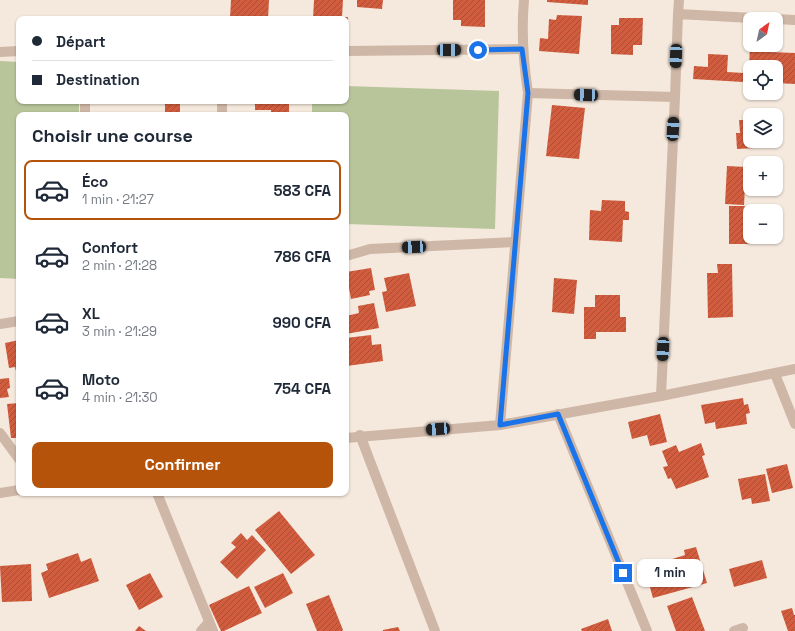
<!DOCTYPE html>
<html lang="fr">
<head>
<meta charset="utf-8">
<style>
  :root { --surface:#fff; --page:#f6f6f7; --text:#1f2937; --muted:#747a83; --line:#e0e1e3; --accent:#b45309 }
  body { margin:0; font-family:"Space Grotesk",sans-serif; background:var(--page); color:var(--text); height:100vh; display:flex; flex-direction:column; font-size:15px; white-space:nowrap }
  * { box-sizing:border-box; margin:0 }
  p { font-size:13px; color:var(--muted) }
  .icon { flex:none; width:22px; height:22px; fill:none; stroke:currentColor; stroke-width:2; stroke-linecap:round; stroke-linejoin:round }
  .map { position:relative; flex:1; overflow:hidden }
  .details { position:absolute; left:16px; top:112px; width:333px; height:384px; display:flex; flex-direction:column; background:var(--surface); border-radius:8px; box-shadow:0 1px 3px #0004 }
  .details>* { flex:none }
  .guide { position:absolute; left:16px; top:16px; width:333px; height:88px; border-radius:8px; box-shadow:0 1px 3px #0004; display:grid; align-content:center; height:88px; padding:0 16px; background:var(--surface) }
  .needle { width:26px; rotate:33deg }
  .controls { position:absolute; left:743px; top:12px; display:grid; gap:8px }
  .controls a { display:grid; place-items:center; width:40px; height:40px; border-radius:8px; background:var(--surface); box-shadow:0 1px 3px #0004; font-size:20px }
  .end { position:absolute; width:18px; height:18px; margin:-9px; border:5px solid #1a73e8; background:#fff; box-shadow:0 0 0 2px #fff }
  .from { border-radius:50% }
  .bubble { position:absolute; height:28px; border-radius:8px; background:var(--surface); box-shadow:0 1px 3px #0004; font-size:13px; font-weight:700; line-height:28px; text-align:center }
  .car { position:absolute; width:12px; height:24px; margin:-12px -6px; border-radius:5px; box-shadow:0 0 3px 1px #0007; background:linear-gradient(#222 24%,#8ab4d8 0 40%,#222 0 76%,#8ab4d8 0 86%,#222 0) }
  .guide b { display:flex; align-items:center; gap:14px; height:38px; font-size:15px }
  .guide b+b { border-top:1px solid var(--line) }
  .guide i { width:10px; height:10px; background:var(--text) }
  ul { padding:0; list-style:none }
  li { display:flex; align-items:center; gap:12px; height:60px; margin:0 8px 6px; padding:0 8px; border:2px solid transparent; border-radius:8px }
  li div { flex:1 }
  li b { display:block; font-size:15px }
  li em { font-style:normal; font-weight:700 }
  li.current { border-color:var(--accent) }
  li>.icon { width:36px; height:36px; stroke-width:1.5 }
  h2 { padding:0 16px; font-size:18px; line-height:48px }
  .action { display:flex; gap:8px; margin-top:auto; padding:8px 16px }
  .action a { flex:1; height:46px; border-radius:8px; background:var(--accent); color:#fff; font-size:16px; font-weight:700; line-height:46px; text-align:center }
  .map>svg:first-child { display:block }
  .green { fill:#b8c59a }
  .building { fill:url(#building-hatch) }
  .lines { fill:none; stroke-linecap:round; stroke-linejoin:round }
  .minor { stroke:#ceb7a7; stroke-width:10 }
  .tertiary { stroke:#ceb7a7; stroke-width:10 }
  .route { stroke:#1a73e8; stroke-width:5 }
</style>
</head>
<body>
<div class="map">
<svg width="795" height="631" viewBox="0 0 795 631">
  <defs>
    <pattern id="building-hatch" width="6" height="6" patternUnits="userSpaceOnUse"><rect width="6" height="6" fill="#d15d3e"/><path d="M-1 1l2-2M0 6l6-6M5 7l2-2" fill="none" stroke="#ab4d34"/></pattern>
  </defs>
  <rect width="100%" height="100%" fill="#f5e8dc"/>
  <g class="green">
    <path d="M0,61L19,62V101H79V115H19V279L0,278Z"/>
    <path d="M346,86L499,91L495,229L346,224V115H312V101H346Z"/>
  </g>
  <g class="building">
    <path d="M231,0H269L268,19H230Z"/>
    <path d="M314,0H343L342,17H348L347,28H346V19H313Z"/>
    <path d="M357,0H383L382,9L357,7Z"/>
    <path d="M453,0H485V27L461,26V20H453Z"/>
    <path d="M547,0H588V5L547,2Z"/>
    <path d="M557,15L582,16L579,54L539,51L540,38L548,39L549,19L556,20Z"/>
    <path d="M619,18H643L642,45H633V55L611,54V25H619Z"/>
    <path d="M750,45H769V52L795,53V84L776,83V67H749Z"/>
    <path d="M708,54L728,55L727,72L744,73L743,82L693,79L694,66L708,67Z"/>
    <path d="M255,101H289V115H271V110H255Z"/>
    <path d="M165,102H180V115H156V113H165Z"/>
    <path d="M552,105L585,108L579,159L546,156Z"/>
    <path d="M776,118H780L781,134H776Z"/>
    <path d="M739,120H750V141H773L774,147L737,149L736,133H740Z"/>
    <path d="M727,166L746,167L744,205L725,204Z"/>
    <path d="M602,200L625,201V211L629,212V220H623L622,242L589,240L590,210L601,211Z"/>
    <path d="M729,206H768V211H750V237H768V244H729Z"/>
    <path d="M717,264H732L733,317L708,318L707,273H718Z"/>
    <path d="M371,268L375,290L369,291L370,295L351,299L346,272Z"/>
    <path d="M409,273L416,306L386,312L382,292L387,291L384,278Z"/>
    <path d="M554,278L577,280L574,314L552,312Z"/>
    <path d="M595,295H620V317H626V332H596V339H584V307H595Z"/>
    <path d="M374,303L379,328L346,334V316L359,313L358,306Z"/>
    <path d="M371,335L372,345L381,344L383,361L347,366L346,338Z"/>
    <path d="M19,340V379H18L15,367L9,368L5,343Z"/>
    <path d="M9,378L10,388L7,389L9,397L0,398V379Z"/>
    <path d="M743,398L744,405L748,404L750,413L746,414L747,424L716,429L715,422L705,424L701,405Z"/>
    <path d="M19,403V438H11L7,404Z"/>
    <path d="M660,414L667,442L650,446L647,435L632,439L628,422Z"/>
    <path d="M701,443L705,455L702,456L709,477L676,489L671,478L668,479L663,467L668,466L662,451L676,445L679,452Z"/>
    <path d="M787,464L793,488L772,493L766,469Z"/>
    <path d="M765,474L770,501L752,504L751,498L742,500L738,479Z"/>
    <path d="M279,511L315,555L291,574L255,530Z"/>
    <path d="M241,533L247,540L252,535L266,550L237,579L220,562L236,547L231,543Z"/>
    <path d="M696,547L707,583L653,598L649,584L657,581L653,565L685,555L684,550Z"/>
    <path d="M78,553L81,562L91,558L99,581L49,598L41,573L48,570L46,564Z"/>
    <path d="M762,560L767,578L734,587L729,569Z"/>
    <path d="M31,564L32,601L2,602L0,566Z"/>
    <path d="M150,573L163,597L139,610L126,585Z"/>
    <path d="M283,573L293,593L265,608L254,587Z"/>
    <path d="M249,586L262,613L224,631H221L209,605Z"/>
    <path d="M329,595L343,630L342,631H317L306,604Z"/>
    <path d="M692,597L705,631H676L667,606Z"/>
    <path d="M792,608L794,615H795V631H788L781,611Z"/>
    <path d="M608,619L612,631H582L581,629Z"/>
    <path d="M139,626L146,631H135Z"/>
    <path d="M398,627L400,631H383V630Z"/>
  </g>
  <g class="lines">
    <g class="minor">
      <path d="M678,14L679,0"/>
      <path d="M776,19L795,20"/>
      <path d="M346,51L522,49"/>
      <path d="M0,52L19,51"/>
      <path d="M528,93L675,97L678,14L771,19"/>
      <path d="M222,101V115"/>
      <path d="M85,115V101"/>
      <path d="M346,256L370,249L515,242"/>
      <path d="M0,324L19,321"/>
      <path d="M775,374L795,424"/>
      <path d="M661,396L675,97"/>
      <path d="M558,414L647,631"/>
      <path d="M0,433L19,459"/>
      <path d="M360,435L435,631"/>
      <path d="M157,493L213,631"/>
      <path d="M201,631L209,622"/>
      <path d="M734,631L743,628"/>
    </g>
    <g class="tertiary">
      <path d="M500,425L528,93C523,60 521,33 524,0"/>
      <path d="M346,438L500,425L661,396L795,369"/>
      <path d="M0,493L19,490"/>
    </g>
  </g>
  <g class="lines">
    <path class="route" d="M478,50L522,49L528,93L500,425L558,414L623,573"/>
  </g>
</svg>
<div class="controls">
<a><svg class="needle" viewBox="-14 -14 28 28"><path d="M0-13l5 13h-10z" fill="#e53935"/><path d="M0 13l5-13h-10z" fill="#747a83"/></svg></a>
<a><svg class="icon" aria-label="locate" viewBox="0 0 24 24"><circle cx="12" cy="12" r="6"/><path d="M12 2v4M12 18v4M2 12h4M18 12h4"/></svg></a>
<a><svg class="icon" aria-label="layers" viewBox="0 0 24 24"><path d="M12 4l9 5-9 5-9-5zM3 14l9 5 9-5"/></svg></a>
<a>+</a>
<a>−</a>
</div>
<i class="end from" style="left:478px;top:50px"></i>
<i class="end" style="left:623px;top:573px"></i>
<div class="bubble" style="left:637px;top:559px;width:66px">1 min</div>
<i class="car" style="left:449px;top:50px;rotate:90deg"></i>
<i class="car" style="left:676px;top:56px;rotate:182deg"></i>
<i class="car" style="left:586px;top:95px;rotate:272deg"></i>
<i class="car" style="left:673px;top:129px;rotate:3deg"></i>
<i class="car" style="left:414px;top:247px;rotate:267deg"></i>
<i class="car" style="left:663px;top:349px;rotate:183deg"></i>
<i class="car" style="left:438px;top:429px;rotate:266deg"></i>
<div class="guide">
<b><i class="from"></i>Départ</b>
<b><i></i>Destination</b>
</div>
<section class="details">
<h2>Choisir une course</h2>
<ul>
<li class="current"><svg class="icon" aria-label="car" viewBox="0 0 24 24"><path d="M5 17H2v-5l4-1 3-4h7l3 4 3 1v5h-3M9 17h6M6 11h13"/><circle cx="7" cy="17" r="2"/><circle cx="17" cy="17" r="2"/></svg><div><b>Éco</b><p>1 min · 21:27</p></div><em>583 CFA</em></li>
<li><svg class="icon" aria-label="car" viewBox="0 0 24 24"><path d="M5 17H2v-5l4-1 3-4h7l3 4 3 1v5h-3M9 17h6M6 11h13"/><circle cx="7" cy="17" r="2"/><circle cx="17" cy="17" r="2"/></svg><div><b>Confort</b><p>2 min · 21:28</p></div><em>786 CFA</em></li>
<li><svg class="icon" aria-label="car" viewBox="0 0 24 24"><path d="M5 17H2v-5l4-1 3-4h7l3 4 3 1v5h-3M9 17h6M6 11h13"/><circle cx="7" cy="17" r="2"/><circle cx="17" cy="17" r="2"/></svg><div><b>XL</b><p>3 min · 21:29</p></div><em>990 CFA</em></li>
<li><svg class="icon" aria-label="car" viewBox="0 0 24 24"><path d="M5 17H2v-5l4-1 3-4h7l3 4 3 1v5h-3M9 17h6M6 11h13"/><circle cx="7" cy="17" r="2"/><circle cx="17" cy="17" r="2"/></svg><div><b>Moto</b><p>4 min · 21:30</p></div><em>754 CFA</em></li>
</ul>
<div class="action"><a>Confirmer</a></div>
</section>
</div>
</body>
</html>
